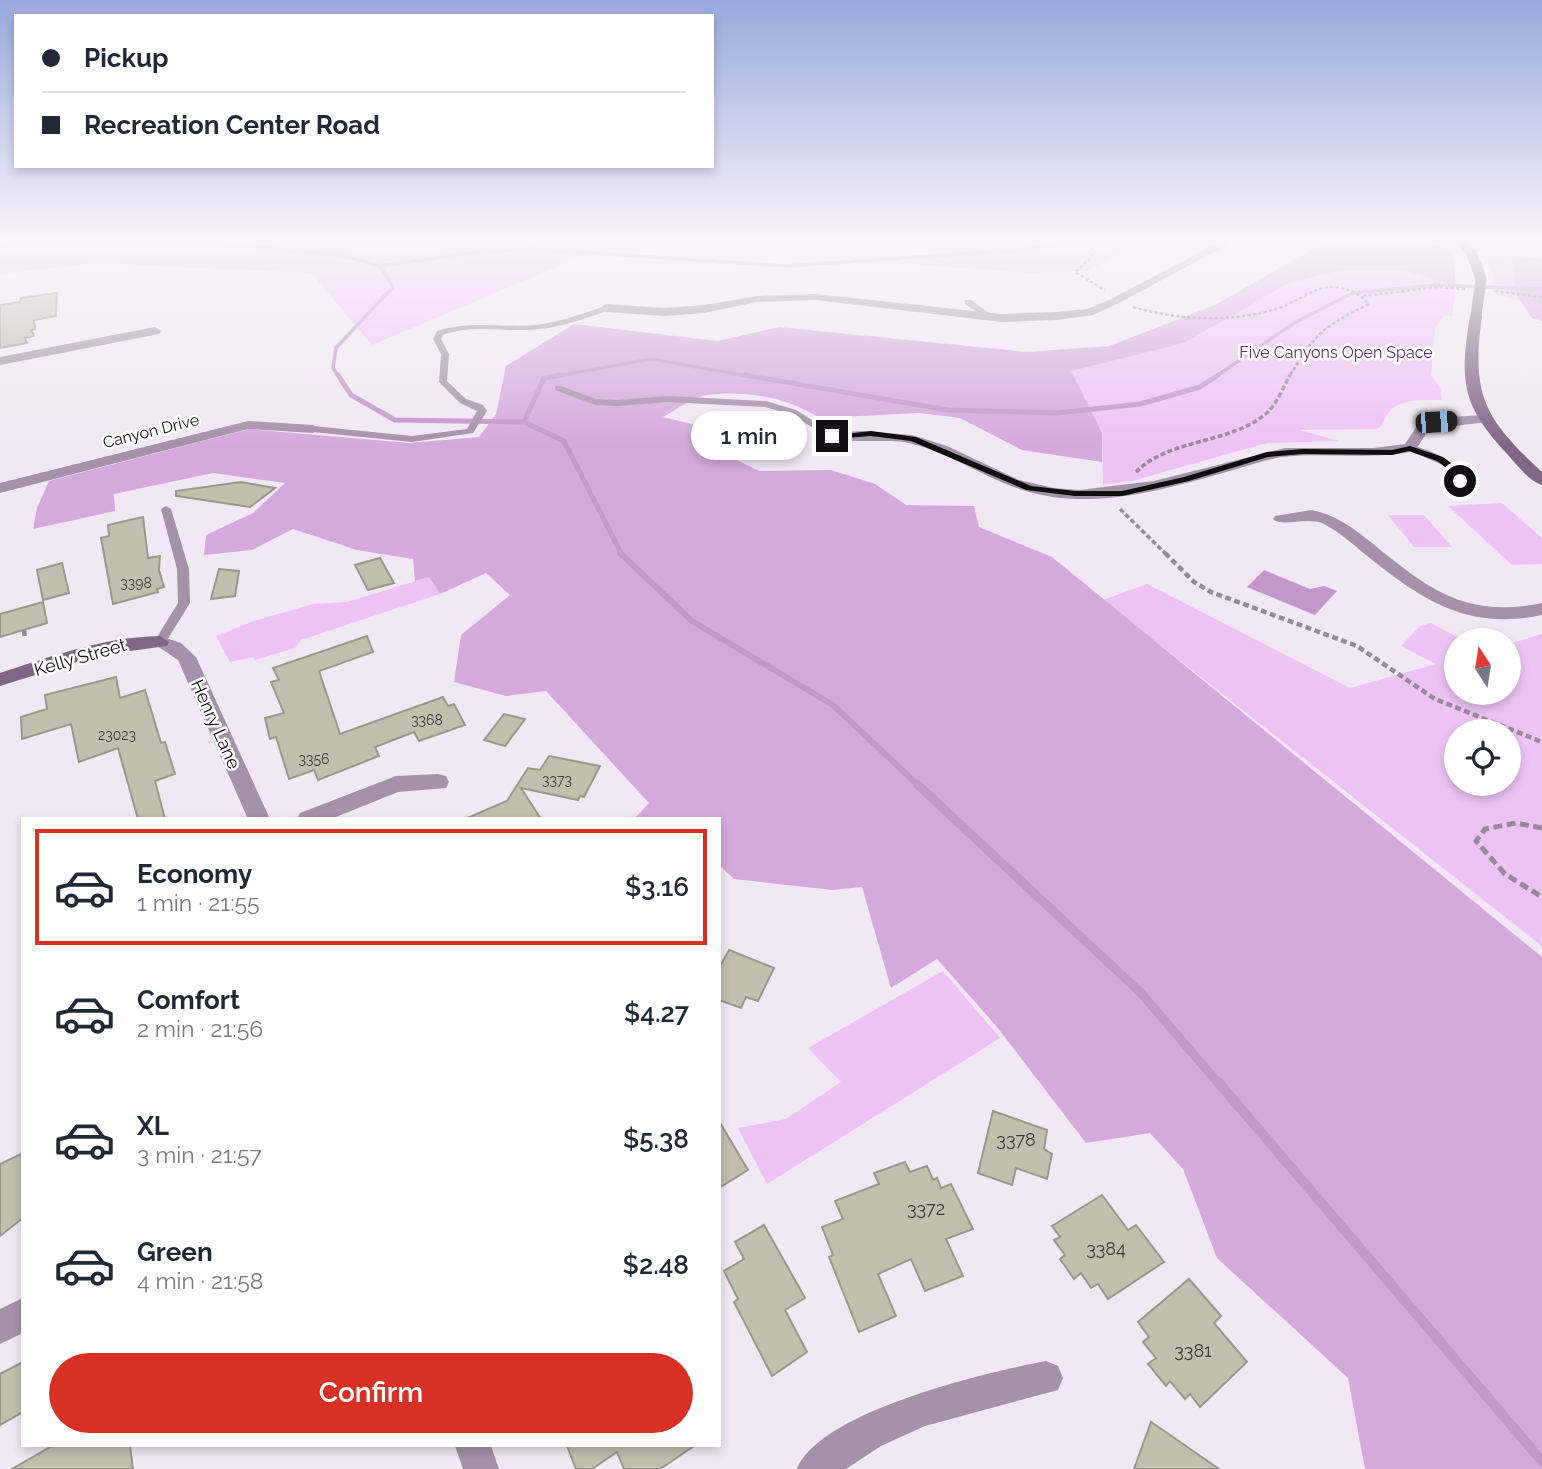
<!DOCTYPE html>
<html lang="en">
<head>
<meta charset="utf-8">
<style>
  :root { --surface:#fff; --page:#f6f6f7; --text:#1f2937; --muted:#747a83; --line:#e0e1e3; --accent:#d93025 }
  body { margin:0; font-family:Raleway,sans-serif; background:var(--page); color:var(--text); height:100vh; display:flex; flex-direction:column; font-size:26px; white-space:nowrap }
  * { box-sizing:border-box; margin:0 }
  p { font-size:23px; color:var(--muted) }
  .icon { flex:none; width:38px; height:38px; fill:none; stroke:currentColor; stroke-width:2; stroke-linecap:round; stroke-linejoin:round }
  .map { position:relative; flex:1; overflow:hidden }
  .panel { position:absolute; left:21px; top:817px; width:700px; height:630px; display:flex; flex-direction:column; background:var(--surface); border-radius:0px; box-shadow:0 4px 10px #0003 }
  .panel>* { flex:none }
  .guide { position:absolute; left:14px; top:14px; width:700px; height:154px; border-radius:0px; box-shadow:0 4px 10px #0003; display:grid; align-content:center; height:154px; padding:0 28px; background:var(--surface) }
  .needle { width:46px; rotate:348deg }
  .buttons { position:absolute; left:1444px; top:628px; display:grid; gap:14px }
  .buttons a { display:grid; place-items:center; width:77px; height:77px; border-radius:50%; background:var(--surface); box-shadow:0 4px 10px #0003; font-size:35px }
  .end { position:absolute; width:32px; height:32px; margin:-16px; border:9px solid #110e12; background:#fff; box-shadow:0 0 0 4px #fff }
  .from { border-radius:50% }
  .bubble { position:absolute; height:49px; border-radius:24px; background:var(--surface); box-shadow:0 4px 10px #0003; font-size:23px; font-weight:600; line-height:49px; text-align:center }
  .car { position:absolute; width:21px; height:42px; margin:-21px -10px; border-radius:9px; box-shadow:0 0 5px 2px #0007; background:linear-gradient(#222 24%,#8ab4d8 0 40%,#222 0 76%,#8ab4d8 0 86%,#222 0) }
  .guide b { display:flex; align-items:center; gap:24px; height:66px; font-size:26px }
  .guide b+b { border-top:2px solid var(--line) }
  .guide i { width:18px; height:18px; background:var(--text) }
  ul { padding:12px 0 0; list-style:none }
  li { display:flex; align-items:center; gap:21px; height:116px; margin:0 14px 10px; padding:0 14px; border:4px solid transparent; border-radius:0px }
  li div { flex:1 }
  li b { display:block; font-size:26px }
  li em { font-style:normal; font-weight:600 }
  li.selected { border-color:var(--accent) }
  li>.icon { width:63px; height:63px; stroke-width:1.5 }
  .primary-button { display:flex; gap:14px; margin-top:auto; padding:14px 28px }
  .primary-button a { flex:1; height:80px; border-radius:42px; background:var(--accent); color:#fff; font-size:28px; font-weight:600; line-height:80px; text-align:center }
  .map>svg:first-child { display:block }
  .green { fill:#edc3f5; fill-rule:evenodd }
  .forest { fill:#d4aadc }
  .water { fill:#c198c9 }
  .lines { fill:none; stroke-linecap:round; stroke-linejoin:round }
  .stream-far4 { stroke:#c198c9; stroke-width:3.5 }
  .stream-far3 { stroke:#c198c9; stroke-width:5 }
  .stream-far2 { stroke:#c198c9; stroke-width:6 }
  .stream-far1 { stroke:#c198c9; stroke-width:9 }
  .stream { stroke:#c198c9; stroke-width:10 }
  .building { fill:#c2bfaf; stroke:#9b9889; stroke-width:2 }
  .path-far3 { stroke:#948c96; stroke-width:2.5; stroke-dasharray:3.5 2; stroke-linecap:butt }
  .path-far2 { stroke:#948c96; stroke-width:3.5; stroke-dasharray:5 2.5; stroke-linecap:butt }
  .path-far1 { stroke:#948c96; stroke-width:4.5; stroke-dasharray:6 3.5; stroke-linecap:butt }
  .path { stroke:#948c96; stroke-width:5; stroke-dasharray:9 4.5; stroke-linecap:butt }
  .lane { fill:#a492a8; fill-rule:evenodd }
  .street { fill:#a492a8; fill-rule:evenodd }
  .secondary { fill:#816786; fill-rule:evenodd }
  .secondary-bridge { stroke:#816786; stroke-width:11 }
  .route { fill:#110e12 }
  .labels { text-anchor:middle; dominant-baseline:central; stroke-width:5; stroke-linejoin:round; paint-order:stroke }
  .number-label { font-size:14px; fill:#3d3a39 }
  .far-park-label { font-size:16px; fill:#5f2d69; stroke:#fff }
  .far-street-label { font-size:16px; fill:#110e12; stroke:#fff }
  .street-label { font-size:18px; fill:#110e12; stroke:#fff }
  .near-number-label { font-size:18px; fill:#3d3a39 }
</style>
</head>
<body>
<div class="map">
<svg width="1542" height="1469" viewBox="0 0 1542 1469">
  <rect width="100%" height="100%" fill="#f2e7f4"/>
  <g class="green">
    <path d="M0,238H625L372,345L311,273L96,263L0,274Z"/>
    <path d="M1010,238H1152L1087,271L1030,273L896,263Z"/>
    <path d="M1485,255L1542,260V308L1492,293L1493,274Z"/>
    <path d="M1343,270H1402L1456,286L1452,317L1445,315L1435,328L1431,376L1440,387L1442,400C1426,400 1400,398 1389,412C1383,419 1385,425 1376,429L1299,430L1339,441L1267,443L1132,481L1103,485L1102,433L1070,371L1184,343L1289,283Z"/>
    <path d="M1502,503L1542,538V564L1512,565L1448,506Z"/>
    <path d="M1388,515H1424L1452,547H1414Z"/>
    <path d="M429,577L440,594L301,640L295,648L255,660L253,657L230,662L216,636L254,621L313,604L347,602Z"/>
    <path d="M1147,584L1350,688L1436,664L1401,646L1420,626L1431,623L1463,640H1456V693H1508L1509,644L1542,634V946L1103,600ZM1456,732H1508V784H1456Z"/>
    <path d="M943,971L1000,1038L767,1184L738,1128L786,1119L841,1082L808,1048Z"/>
  </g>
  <g class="forest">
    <path d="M1332,238L1446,247L1453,254L1456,286L1402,270H1343L1289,283L1184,343L1071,371L1102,433V462L1022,450L960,418L919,413L819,418C788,397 744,390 707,395C693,397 676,410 663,417L750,438L723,453L759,471L831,470L875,484L906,505L974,506L979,527L1052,557L1542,957V1469H1365L1348,1378L1217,1258L1183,1169L1150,1133L1086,1143L997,1027L937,959L891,988L862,887L832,890L734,879L719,865V819H634L649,803L546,691L506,696L454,682L461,635L510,595L486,573L440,594L429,577L415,581L413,559L357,550L293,529L252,550L204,555L206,535L253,513L285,483L213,473L114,494L115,511L33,529L37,508L49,481L249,429L409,443L479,437L496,414L506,366L574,324L718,341L779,327L1027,352L1109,346L1215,305Z"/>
    <path d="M1512,256L1542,259V321L1532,318L1516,294Z"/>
  </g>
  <path class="water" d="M1264,570L1310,589L1324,586L1337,591L1315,615L1247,587Z"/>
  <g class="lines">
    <g class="stream-far4">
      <path d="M54,238L225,244L340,255L380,266L486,251L536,249L786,266L1031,249L1079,238"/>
      <path d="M0,243L38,238"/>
      <path d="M339,377L333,368L336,348L393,287L380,266"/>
      <path d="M551,377L651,359L754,377"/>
      <path d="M1215,377L1294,323L1353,293L1436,285L1542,289"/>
    </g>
    <g class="stream-far3">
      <path d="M338,375L351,395L395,420L524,422L564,441L622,555"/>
      <path d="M744,375L948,410L1057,413L1140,404L1200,387L1218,375"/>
      <path d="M524,422L544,378L561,375"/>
    </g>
    <path class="stream-far2" d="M620,553L692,621L833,705L919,786"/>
    <path class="stream-far1" d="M917,784L1141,993L1219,1084"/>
    <path class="stream" d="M1218,1082L1542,1461"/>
  </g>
  <g class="building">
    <path d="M57,293L56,316L34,320L35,329L31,330L34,336L25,338L27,343L0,348V305L20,302L21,298Z"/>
    <path d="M241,482L275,488L250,507L176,496V491Z"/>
    <path d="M143,517L148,558L160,556L159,570L164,587L157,589L158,592L113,604L101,538L109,536L108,525Z"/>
    <path d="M380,558L394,583L368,590L355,565Z"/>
    <path d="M62,563L69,593L43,600L37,570Z"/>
    <path d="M219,569L239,571L235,596L211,599Z"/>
    <path d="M43,602L47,623L0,637V614Z"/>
    <path d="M367,636L373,652L319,671L340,734L443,697L448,706L454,704L465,725L419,741L414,732L375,747L379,756L318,780L314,770L289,779L276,737L270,739L265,718L284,713L271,682L279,680L273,668Z"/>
    <path d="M116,677L120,698L145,690L161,743L165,742L175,774L155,781L165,819H138L118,748L79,762L71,724L22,739L21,717L47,709L45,695Z"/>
    <path d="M504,714L525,719L505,746L484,740Z"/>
    <path d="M549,756L600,766L584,797L580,796L578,800L521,788L541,819H465L507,801L528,768L540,770Z"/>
    <path d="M729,950L774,968L758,1001L746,997L741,1008L719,1000V968Z"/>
    <path d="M993,1111L1047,1130L1044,1149L1052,1154L1047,1179L1016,1168L1012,1185L978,1173Z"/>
    <path d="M719,1121L748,1170L719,1188Z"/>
    <path d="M23,1153V1218L0,1236V1164Z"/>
    <path d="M905,1162L910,1172L927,1166L933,1180L937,1178L941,1188L951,1184L973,1229L946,1239L963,1276L925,1291L911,1259L878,1274L896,1316L859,1332L829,1257L833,1255L822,1227L843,1219L835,1201L879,1184L874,1173Z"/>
    <path d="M1102,1195L1128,1230L1136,1225L1164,1262L1108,1299L1098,1284L1091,1288L1081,1273L1074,1279L1060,1259L1065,1255L1054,1240L1060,1237L1052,1226Z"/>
    <path d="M764,1225L805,1298L785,1310L807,1352L772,1376L734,1302L738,1299L724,1271L744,1259L735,1242Z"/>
    <path d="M1189,1279L1221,1316L1214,1323L1247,1362L1200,1407L1190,1394L1185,1399L1170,1381L1166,1386L1148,1364L1156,1358L1143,1342L1149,1337L1138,1322Z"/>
    <path d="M23,1362V1412L0,1425V1374Z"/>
    <path d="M1151,1422L1173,1437L1219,1469H1134Z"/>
    <path d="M52,1446H130L133,1469H12Z"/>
    <path d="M567,1446H694L660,1469H624L617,1452L592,1469H576Z"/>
  </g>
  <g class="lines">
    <g class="path-far3">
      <path d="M1000,238H1048"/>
      <path d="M1105,238L1093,245L1091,258L1075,272L1105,290"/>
      <path d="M0,247L52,238"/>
      <path d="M1495,291L1542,297"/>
      <path d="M1363,296L1438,287L1466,289"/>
      <path d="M1133,307C1178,320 1231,323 1276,309C1294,304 1313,287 1331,287C1346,287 1359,293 1369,304C1323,327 1316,332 1289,377"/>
    </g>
    <g class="path-far2">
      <path d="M1136,472C1171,437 1231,445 1268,412C1277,403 1284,386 1290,375"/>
      <path d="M1120,509L1167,555"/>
    </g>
    <g class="path-far1">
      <path d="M1165,553L1194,582L1211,592L1357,646L1435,699L1542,742"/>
      <path d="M24,630L25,638"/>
    </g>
    <path class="path" d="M1542,828L1516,823L1485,829L1476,841L1505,874L1542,897"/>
    <g class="lane">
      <path d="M965,300H971L995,317L988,319L965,304Z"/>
      <path d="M606,306H609V310C582,320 554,330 524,330C497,331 470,325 443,335L441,339L449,354L447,381L466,399L483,405L487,411L473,433L412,442L313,432L308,429L313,426L412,436L467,429L477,411L460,403L439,382L441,354L433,339L437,331C470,320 502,328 536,325C561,322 583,313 606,306Z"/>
      <path d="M555,386H561L596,399L618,400L668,396L766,401L796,410L838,436L830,438L790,414L765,407L668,402L618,406L595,405L555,390Z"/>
      <path d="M1410,445C1433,451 1454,459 1465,481L1460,484L1456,483L1443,465L1407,450V446Z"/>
      <path d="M166,506L171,509L189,569L190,603L164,645L160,646L154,642L178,603L177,569L161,509Z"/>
    </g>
    <g class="street">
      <path d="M1227,238H1240L1119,303L1093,315L1056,320L1001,322L816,300L757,302L704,313L665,316L606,312L600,308L606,304L665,308L704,305L757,296L816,294L1001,314L1056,312L1087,309L1111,299Z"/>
      <path d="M155,327L161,331L159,334L0,365V357Z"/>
      <path d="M1483,415L1490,419L1488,422L1429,429L1415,451L1410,452C1367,460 1325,452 1282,457C1263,460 1245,467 1226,472C1170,488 1111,505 1053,497C998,490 960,455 909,443C891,438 835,445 826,436L833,432L863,431L912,435L947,446L1019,480L1054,488L1079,490L1154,481L1285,448H1374L1405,444L1419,423L1436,418Z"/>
      <path d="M248,421L313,425L320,429L313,433L248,429L0,493V483Z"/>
      <path d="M1311,510C1335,514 1353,528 1372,543C1428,589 1466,619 1542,603V615C1470,630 1426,603 1371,559C1356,547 1341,533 1324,524C1308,516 1282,528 1273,519L1275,516Z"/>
      <path d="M160,636L181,643L196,657L270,819H248L178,660L151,642Z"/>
      <path d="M438,774L446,776L449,782L446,788L398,792L331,819H297L300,813L396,776Z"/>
      <path d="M23,1298V1333L0,1344V1309Z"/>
      <path d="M1046,1361L1058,1366L1063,1378L1058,1390L925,1426L881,1446L846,1469H797C820,1411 988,1372 1046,1361Z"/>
      <path d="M455,1446H491L499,1469H463Z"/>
    </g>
    <g class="secondary">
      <path d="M1452,238H1463L1476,252V256H1468Z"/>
      <path d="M1476,312L1482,316C1471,395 1484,418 1542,472V485C1529,481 1518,466 1509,456C1462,406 1459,383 1470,316Z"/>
      <path d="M160,636L169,642L167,646L100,655L0,686V673C53,656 104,637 160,636Z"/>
    </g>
    <path class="secondary-bridge" d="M1472,254L1481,279L1476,316"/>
  </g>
  <linearGradient id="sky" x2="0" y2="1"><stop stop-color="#98a9dc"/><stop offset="0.54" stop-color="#f9f4fa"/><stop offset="1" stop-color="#f9f4fa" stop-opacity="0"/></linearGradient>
  <rect width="1542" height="444" fill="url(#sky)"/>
  <path class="route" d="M871,431L916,437L1031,486L1075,491H1122L1184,477L1267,452L1303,449L1392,450L1410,446L1443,457L1459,469L1464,481L1457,483L1452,472L1437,461L1409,451L1392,455L1303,454L1268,457L1189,481L1122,496H1075L1026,490L911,441L871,436L832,439L829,436Z"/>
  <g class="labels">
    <g class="number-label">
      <text x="136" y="583">3398</text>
      <text x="427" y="720">3368</text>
      <text x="117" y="735">23023</text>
      <text x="314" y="759">3356</text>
      <text x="557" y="780">3373</text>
    </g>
    <g class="far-park-label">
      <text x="1336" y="352">Five Canyons Open Space</text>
    </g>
    <g class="far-street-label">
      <text transform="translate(151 431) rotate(-14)">Canyon Drive</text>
    </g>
    <g class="street-label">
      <text transform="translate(80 657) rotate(-16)">Kelly Street</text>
      <text transform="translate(216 724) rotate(66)">Henry Lane</text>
    </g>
    <g class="near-number-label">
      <text x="1016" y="1139">3378</text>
      <text x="926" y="1208">3372</text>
      <text x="1106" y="1248">3384</text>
      <text x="1193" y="1350">3381</text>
    </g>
  </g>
</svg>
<div class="buttons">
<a><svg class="needle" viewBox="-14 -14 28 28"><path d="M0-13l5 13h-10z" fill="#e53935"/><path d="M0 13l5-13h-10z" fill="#747a83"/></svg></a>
<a><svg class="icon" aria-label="locate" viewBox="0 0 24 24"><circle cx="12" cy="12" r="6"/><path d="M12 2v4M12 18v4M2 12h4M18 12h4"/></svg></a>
</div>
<i class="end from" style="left:1460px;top:481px"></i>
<i class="end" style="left:832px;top:436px"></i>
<div class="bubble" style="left:691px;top:411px;width:116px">1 min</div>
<i class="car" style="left:1436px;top:422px;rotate:86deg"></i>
<div class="guide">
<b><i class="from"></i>Pickup</b>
<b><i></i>Recreation Center Road</b>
</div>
<section class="panel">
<ul>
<li class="selected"><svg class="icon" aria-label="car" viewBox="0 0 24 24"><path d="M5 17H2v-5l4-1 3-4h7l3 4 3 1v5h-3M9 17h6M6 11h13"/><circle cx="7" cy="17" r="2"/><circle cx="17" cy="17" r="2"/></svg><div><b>Economy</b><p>1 min · 21:55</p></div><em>$3.16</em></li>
<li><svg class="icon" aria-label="car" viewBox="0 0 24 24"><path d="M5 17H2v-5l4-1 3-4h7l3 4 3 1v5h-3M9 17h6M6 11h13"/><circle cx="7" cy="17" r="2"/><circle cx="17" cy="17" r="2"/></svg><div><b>Comfort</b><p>2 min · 21:56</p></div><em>$4.27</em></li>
<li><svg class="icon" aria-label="car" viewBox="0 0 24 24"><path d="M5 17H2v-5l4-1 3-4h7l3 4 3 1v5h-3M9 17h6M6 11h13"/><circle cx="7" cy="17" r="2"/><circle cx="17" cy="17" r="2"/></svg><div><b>XL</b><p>3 min · 21:57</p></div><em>$5.38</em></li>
<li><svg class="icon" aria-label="car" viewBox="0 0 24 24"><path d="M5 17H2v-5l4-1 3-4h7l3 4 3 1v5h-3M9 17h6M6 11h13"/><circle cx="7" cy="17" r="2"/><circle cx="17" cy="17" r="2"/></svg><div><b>Green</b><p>4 min · 21:58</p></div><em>$2.48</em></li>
</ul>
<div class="primary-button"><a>Confirm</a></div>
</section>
</div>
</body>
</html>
